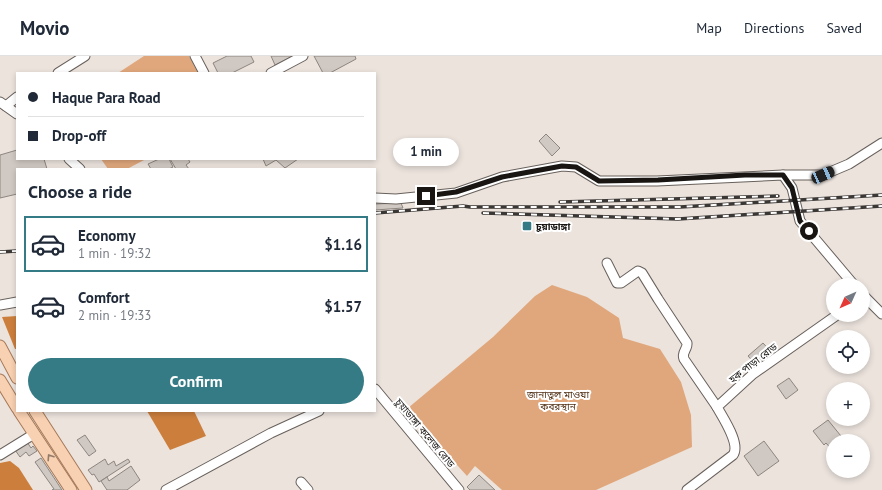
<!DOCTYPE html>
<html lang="en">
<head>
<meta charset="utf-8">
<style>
  :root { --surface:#fff; --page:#f6f6f7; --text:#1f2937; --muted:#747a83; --line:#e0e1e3; --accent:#347b85 }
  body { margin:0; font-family:"PT Sans","Noto Sans Bengali",sans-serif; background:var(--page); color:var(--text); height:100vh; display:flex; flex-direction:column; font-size:15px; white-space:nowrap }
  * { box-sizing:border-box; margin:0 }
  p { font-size:13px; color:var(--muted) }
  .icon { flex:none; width:22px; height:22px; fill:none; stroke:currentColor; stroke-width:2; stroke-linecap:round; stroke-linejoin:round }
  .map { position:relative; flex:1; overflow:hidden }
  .panel { position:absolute; left:16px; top:112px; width:360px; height:244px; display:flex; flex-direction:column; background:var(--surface); border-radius:0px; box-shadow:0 2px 6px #0003 }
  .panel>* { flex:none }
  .banner { position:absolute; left:16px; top:16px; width:360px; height:88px; border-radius:0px; box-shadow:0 2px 6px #0003; display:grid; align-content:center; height:88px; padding:0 12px; background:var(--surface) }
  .needle { width:26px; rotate:225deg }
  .buttons { position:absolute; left:826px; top:222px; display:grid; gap:8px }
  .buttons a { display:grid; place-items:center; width:44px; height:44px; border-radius:50%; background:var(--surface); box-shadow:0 2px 6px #0003; font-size:20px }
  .end { position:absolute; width:18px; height:18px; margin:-9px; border:5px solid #181513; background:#fff; box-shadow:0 0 0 2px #fff }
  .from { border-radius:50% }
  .bubble { position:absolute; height:28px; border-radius:14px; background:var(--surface); box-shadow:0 2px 6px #0003; font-size:13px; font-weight:600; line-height:28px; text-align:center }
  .car { position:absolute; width:12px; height:24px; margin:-12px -6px; border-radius:5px; box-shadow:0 0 3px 1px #0007; background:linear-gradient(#222 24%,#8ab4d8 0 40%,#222 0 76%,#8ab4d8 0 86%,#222 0) }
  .banner b { display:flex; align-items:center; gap:14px; height:38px; font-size:15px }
  .banner b+b { border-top:1px solid var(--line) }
  .banner i { width:10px; height:10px; background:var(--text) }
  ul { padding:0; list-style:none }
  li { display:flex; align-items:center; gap:12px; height:56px; margin:0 8px 6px; padding:0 4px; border:2px solid transparent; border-radius:0px }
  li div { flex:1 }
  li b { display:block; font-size:15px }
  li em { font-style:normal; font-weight:600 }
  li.selected { border-color:var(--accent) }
  li>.icon { width:36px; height:36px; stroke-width:1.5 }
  h2 { padding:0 12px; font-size:18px; line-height:48px }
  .action { display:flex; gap:8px; margin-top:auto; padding:8px 12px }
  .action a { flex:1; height:46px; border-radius:24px; background:var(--accent); color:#fff; font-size:16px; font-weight:600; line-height:46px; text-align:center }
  header { display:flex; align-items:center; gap:24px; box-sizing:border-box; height:56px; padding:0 20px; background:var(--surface); border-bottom:1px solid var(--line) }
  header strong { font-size:19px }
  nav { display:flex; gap:22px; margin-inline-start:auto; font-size:14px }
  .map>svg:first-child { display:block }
  .green { fill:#e0a77c }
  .water { fill:#cc7f3d }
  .building { fill:#d0c8c2; stroke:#8d857f }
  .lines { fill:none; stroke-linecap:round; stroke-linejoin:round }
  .minor-casing { stroke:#68605b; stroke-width:11 }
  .major-casing { stroke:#a67a59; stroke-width:13 }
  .minor { stroke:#fff; stroke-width:9 }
  .major { stroke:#f8d0b2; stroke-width:11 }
  .rail-casing { stroke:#3b3735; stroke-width:3.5 }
  .rail { stroke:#fff; stroke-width:2; stroke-dasharray:6; stroke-linecap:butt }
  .oneway { stroke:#937c6a }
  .route { stroke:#181513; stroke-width:5 }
  .poi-dot { fill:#347b85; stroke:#fff; stroke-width:1.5 }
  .labels { text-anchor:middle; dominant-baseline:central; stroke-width:4; stroke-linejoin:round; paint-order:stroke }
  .poi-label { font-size:10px; font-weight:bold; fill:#181513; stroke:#fff; text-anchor:start }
  .street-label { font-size:10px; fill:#181513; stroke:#fff }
  .park-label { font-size:10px; fill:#523116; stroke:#fff }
</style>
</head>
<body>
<header>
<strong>Movio</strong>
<nav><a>Map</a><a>Directions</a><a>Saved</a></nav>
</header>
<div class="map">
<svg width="882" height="434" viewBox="0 0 882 434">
  <rect width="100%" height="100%" fill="#ece3dd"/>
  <g class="green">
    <path d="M144,0H189L198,17H118Z"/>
    <path d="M101,103H146L127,113H108Z"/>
    <path d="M552,229L587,241L619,262L623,282L660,293L681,326L691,359L692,391L596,434H502L475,410L467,420L430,379L411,357L408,352L493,281L535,240Z"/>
  </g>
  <g class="water">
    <path d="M17,260V293H15L2,261Z"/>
    <path d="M147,355H194L206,380L170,394Z"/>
    <path d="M10,405L19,412L33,434H0V407Z"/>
  </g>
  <g class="building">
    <path d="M227,0H251L254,6L232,17H218L213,7Z"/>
    <path d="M271,0H293L275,9Z"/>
    <path d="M314,0H355L356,3L330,17H323Z"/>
    <path d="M546,78L560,92L552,100L539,85Z"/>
    <path d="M17,94V103H44L47,113H17V138L0,142V99Z"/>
    <path d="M159,103H169L173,111L169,113H151L148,108Z"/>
    <path d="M170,103H188L190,106L186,109L189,113H176Z"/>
    <path d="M263,103H298L285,112L276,104L266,110Z"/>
    <path d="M401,147L403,152L375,154V148Z"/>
    <path d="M763,287L774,299L759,312L748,300Z"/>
    <path d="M789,322L798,334L786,343L777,330Z"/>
    <path d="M828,364L845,385H833V395L826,387L824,389L813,375Z"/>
    <path d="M85,379L96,395L89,400L77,384Z"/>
    <path d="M764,385L779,405L758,420L744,400Z"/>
    <path d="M27,386L31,392L33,390L37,395L29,400L26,396L20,401L15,394Z"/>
    <path d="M41,402L62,434H52L54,433L35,406Z"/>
    <path d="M105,403L108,409L114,405L116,410L128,403L130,406L99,426L94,418L92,419L88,414Z"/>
    <path d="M131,410L140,424L127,434H107L101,425L107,421L109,425Z"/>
    <path d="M479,419L495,434H470L467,431Z"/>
  </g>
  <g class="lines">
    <g class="minor-casing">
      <g id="minor">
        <path d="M195,0L204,17"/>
        <path d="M58,17L85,0"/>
        <path d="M271,17L303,0"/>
        <path d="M0,46L17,58"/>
        <path d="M6,50L17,41"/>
        <path d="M69,103L80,113"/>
        <path d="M783,119H823L849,108L882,87"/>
        <path d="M375,142L396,143L456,137L502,121L562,110L576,111L599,125H657L783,119L792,132L800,165L854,229"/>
        <path d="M607,207L617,227H621L638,215L642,217L658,243L687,287C688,293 681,296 684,303L717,351"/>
        <path d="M863,239L882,258"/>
        <path d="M0,249L17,246"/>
        <path d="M375,333L459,434"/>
        <path d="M0,399L34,378"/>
        <path d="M301,426L308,434"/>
        <path d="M166,434L271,377L319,355"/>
        <path d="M687,434L733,399C741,388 723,362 717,351L753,318L837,259"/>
      </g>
    </g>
    <g class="major-casing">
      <g id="major">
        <path d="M0,290L17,322"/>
        <path d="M0,324L17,352"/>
        <path d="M19,355L71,434"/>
        <path d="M35,355L86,434"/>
      </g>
    </g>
    <use href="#minor" class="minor"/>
    <use href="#major" class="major"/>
    <g class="rail-casing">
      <g id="rail">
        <path d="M560,146L778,140"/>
        <path d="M375,157L463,150L470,151H680L882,139"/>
        <path d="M483,157L678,163L882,150"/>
        <path d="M0,196L17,195"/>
      </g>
    </g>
    <use href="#rail" class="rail"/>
  </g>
  <defs><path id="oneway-chevron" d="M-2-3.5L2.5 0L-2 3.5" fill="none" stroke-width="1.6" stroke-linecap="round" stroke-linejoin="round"/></defs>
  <use class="oneway" href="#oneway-chevron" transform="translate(50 401) rotate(-123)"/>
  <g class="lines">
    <path class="route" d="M426,140L456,136L502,121L562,110L576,111L599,125L658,124L745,119H783L792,132L800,165L809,175"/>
  </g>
  <rect class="poi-dot" x="522" y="165" width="10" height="10" rx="2"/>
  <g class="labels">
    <g class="poi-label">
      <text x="536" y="170">চুয়াডাঙ্গা</text>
    </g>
    <g class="street-label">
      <text transform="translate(753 307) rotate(-38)">হক পাড়া রোড</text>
      <text transform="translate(425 377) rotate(50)">চুয়াডাঙ্গা কলেজ রোড</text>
    </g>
    <g class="park-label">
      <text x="558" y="338">জানাতুল মাওয়া<tspan x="558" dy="12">কবরস্থান</tspan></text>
    </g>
  </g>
</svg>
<div class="buttons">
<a><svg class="needle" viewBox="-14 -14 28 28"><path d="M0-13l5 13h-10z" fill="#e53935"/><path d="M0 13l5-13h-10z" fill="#747a83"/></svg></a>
<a><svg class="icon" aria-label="locate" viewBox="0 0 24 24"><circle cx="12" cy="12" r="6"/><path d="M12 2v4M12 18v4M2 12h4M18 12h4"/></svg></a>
<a>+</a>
<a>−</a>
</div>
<i class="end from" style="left:809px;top:175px"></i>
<i class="end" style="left:426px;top:140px"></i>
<div class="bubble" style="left:393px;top:82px;width:66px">1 min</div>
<i class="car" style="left:823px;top:119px;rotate:66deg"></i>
<div class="banner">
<b><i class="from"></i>Haque Para Road</b>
<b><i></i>Drop-off</b>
</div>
<section class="panel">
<h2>Choose a ride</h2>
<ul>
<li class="selected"><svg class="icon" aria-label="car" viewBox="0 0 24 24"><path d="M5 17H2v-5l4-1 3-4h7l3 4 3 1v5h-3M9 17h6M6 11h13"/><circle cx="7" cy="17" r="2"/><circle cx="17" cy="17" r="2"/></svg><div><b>Economy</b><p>1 min · 19:32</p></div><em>$1.16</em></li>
<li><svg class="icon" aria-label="car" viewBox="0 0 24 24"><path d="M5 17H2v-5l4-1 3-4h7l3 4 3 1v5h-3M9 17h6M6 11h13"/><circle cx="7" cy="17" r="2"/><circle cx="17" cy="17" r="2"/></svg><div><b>Comfort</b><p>2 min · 19:33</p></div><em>$1.57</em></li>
</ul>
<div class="action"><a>Confirm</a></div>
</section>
</div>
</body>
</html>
